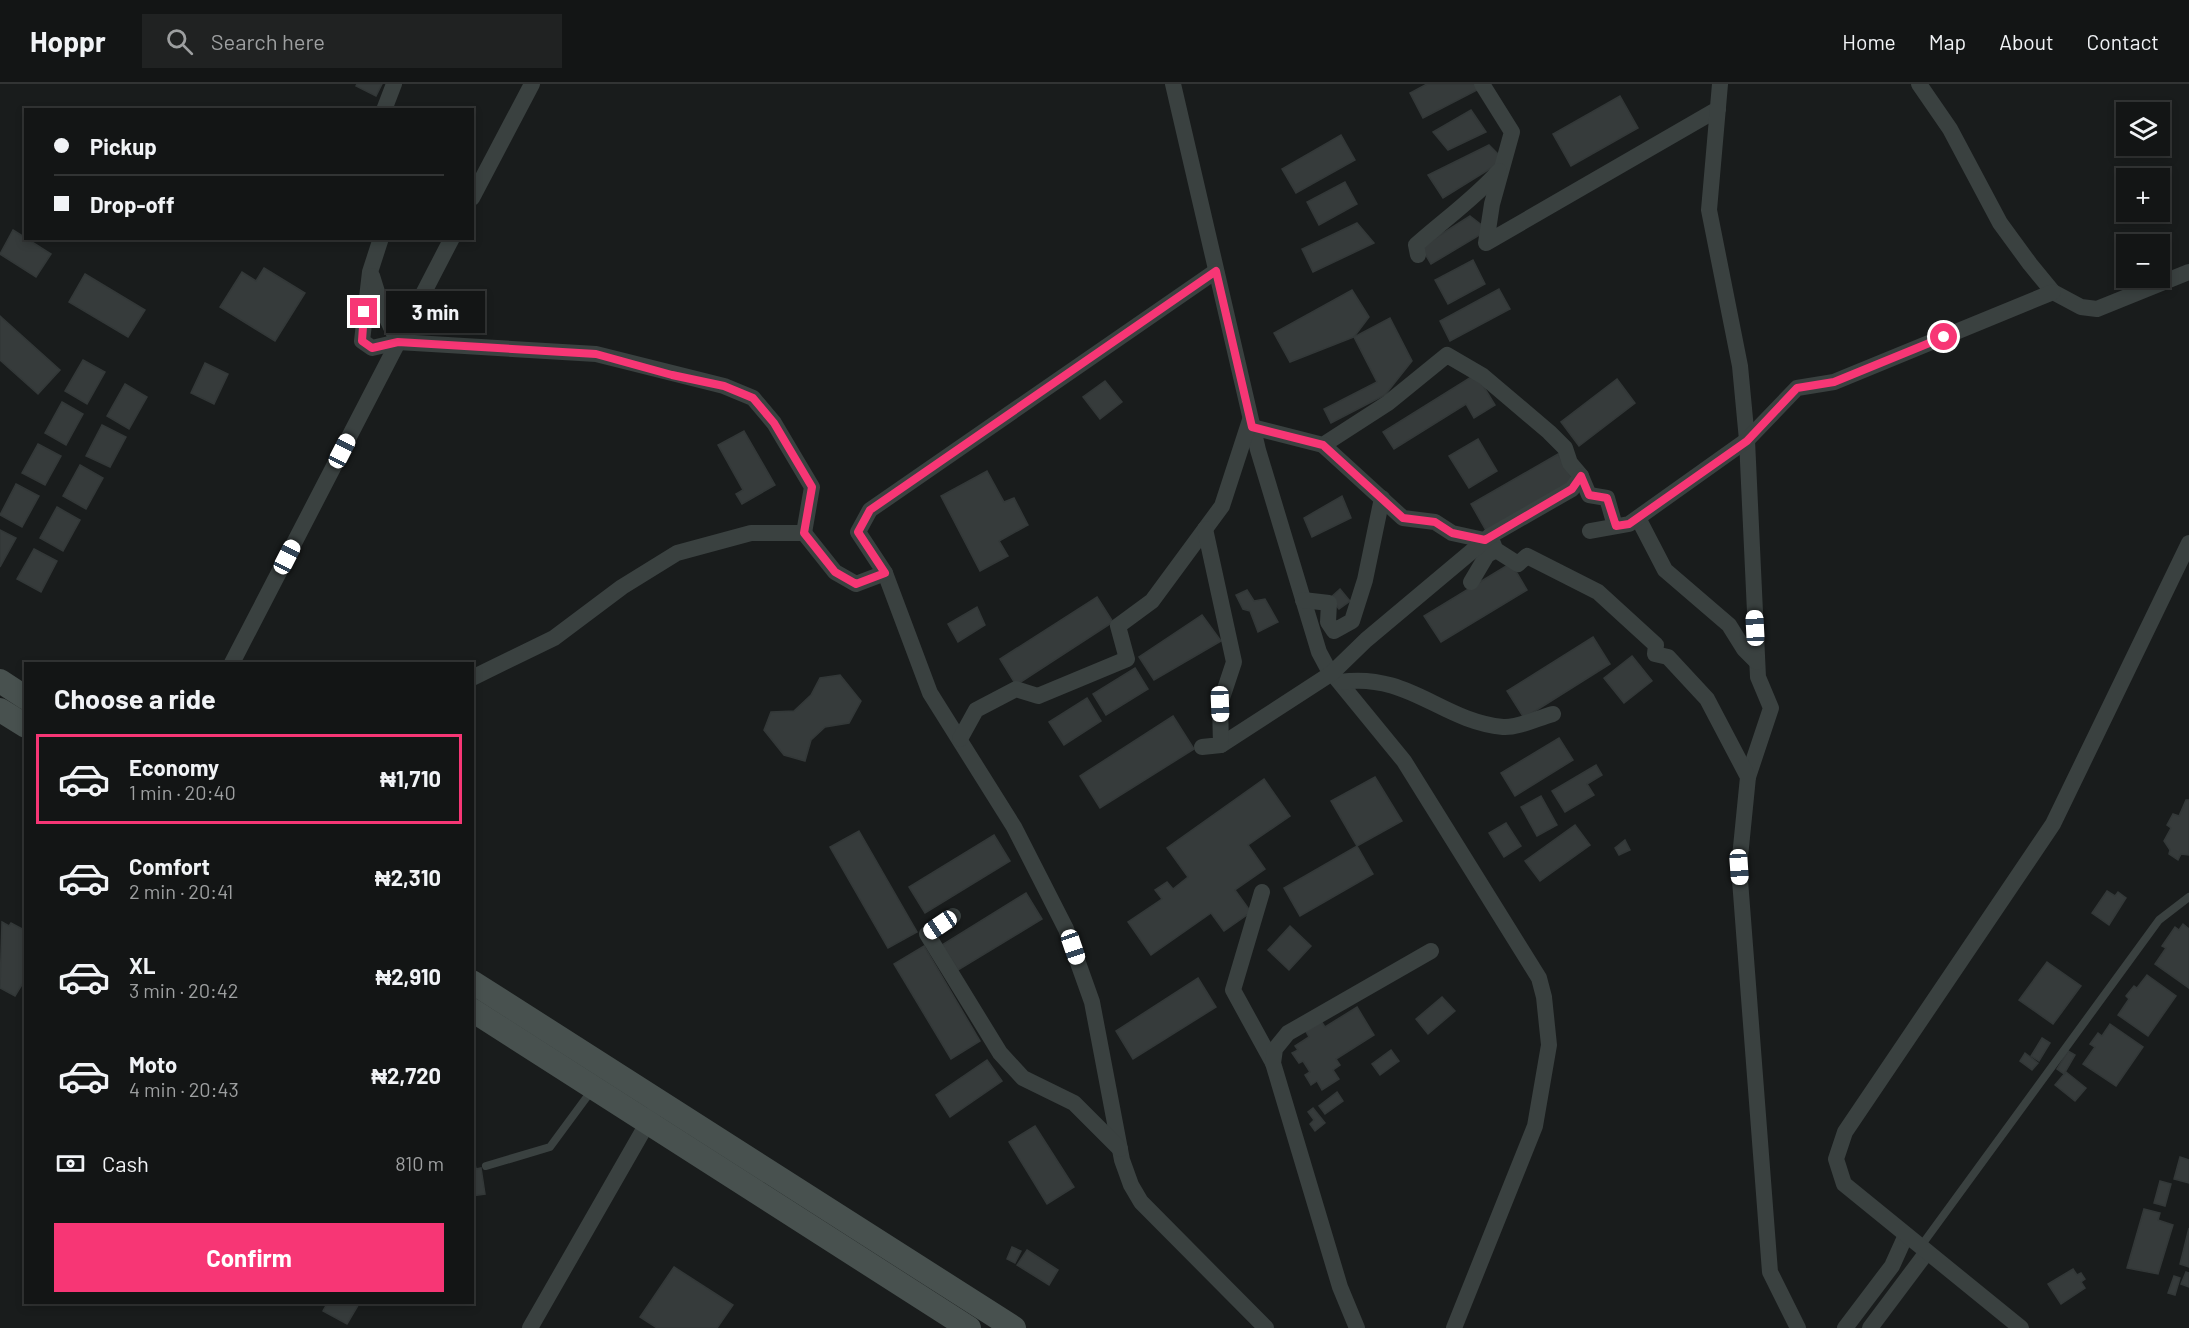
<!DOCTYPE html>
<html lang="en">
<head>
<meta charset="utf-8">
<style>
  :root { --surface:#131515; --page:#202222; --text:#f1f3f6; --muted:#9d9fa0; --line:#323434; --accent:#f73675 }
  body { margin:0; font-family:Barlow,sans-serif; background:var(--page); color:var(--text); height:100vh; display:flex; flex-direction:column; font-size:22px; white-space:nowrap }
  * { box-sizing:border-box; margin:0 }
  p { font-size:20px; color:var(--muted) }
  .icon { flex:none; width:33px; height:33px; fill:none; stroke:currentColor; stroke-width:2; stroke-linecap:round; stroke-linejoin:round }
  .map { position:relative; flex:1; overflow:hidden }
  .drawer { position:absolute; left:24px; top:578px; width:450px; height:642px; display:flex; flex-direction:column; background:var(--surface); border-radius:0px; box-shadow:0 3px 9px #0003,0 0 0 2px var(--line) }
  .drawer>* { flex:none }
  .top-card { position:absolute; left:24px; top:24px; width:450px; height:132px; border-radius:0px; box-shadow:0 3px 9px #0003,0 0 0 2px var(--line); display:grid; align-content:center; height:132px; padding:0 30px; background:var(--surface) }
  .fabs { position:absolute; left:2116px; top:18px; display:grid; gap:12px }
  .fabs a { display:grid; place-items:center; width:54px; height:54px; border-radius:0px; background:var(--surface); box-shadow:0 3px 9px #0003,0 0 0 2px var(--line); font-size:30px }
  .end { position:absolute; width:27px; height:27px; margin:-14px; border:8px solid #f73675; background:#fff; box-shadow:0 0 0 3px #fff }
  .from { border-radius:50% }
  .bubble { position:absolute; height:42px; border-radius:0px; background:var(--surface); box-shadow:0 3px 9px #0003,0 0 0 2px var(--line); font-size:20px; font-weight:700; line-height:42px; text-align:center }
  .car { position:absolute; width:18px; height:36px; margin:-18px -9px; border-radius:8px; box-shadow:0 0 4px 2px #0007; background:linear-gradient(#fff 24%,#345 0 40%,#fff 0 76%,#345 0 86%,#fff 0) }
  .top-card b { display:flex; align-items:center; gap:21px; height:57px; font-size:22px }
  .top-card b+b { border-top:2px solid var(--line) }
  .top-card i { width:15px; height:15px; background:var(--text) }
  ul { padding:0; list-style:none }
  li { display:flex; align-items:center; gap:18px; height:90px; margin:0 12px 9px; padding:0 18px; border:3px solid transparent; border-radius:0px }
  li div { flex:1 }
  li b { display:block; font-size:22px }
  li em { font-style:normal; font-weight:700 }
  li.current { border-color:var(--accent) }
  li>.icon { width:54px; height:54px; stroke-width:1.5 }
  h2 { padding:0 30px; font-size:27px; line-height:72px }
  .pay { display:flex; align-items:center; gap:15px; height:66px; padding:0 30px; font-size:22px }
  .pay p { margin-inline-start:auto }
  .cta { display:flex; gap:12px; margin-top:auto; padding:12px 30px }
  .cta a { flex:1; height:69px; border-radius:0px; background:var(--accent); color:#fff; font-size:24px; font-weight:700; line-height:69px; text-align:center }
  header { display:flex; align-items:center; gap:36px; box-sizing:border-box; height:84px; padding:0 30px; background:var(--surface); border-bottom:2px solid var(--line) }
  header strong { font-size:28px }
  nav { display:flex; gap:33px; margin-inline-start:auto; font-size:21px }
  .search { width:420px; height:54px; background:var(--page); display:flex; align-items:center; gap:15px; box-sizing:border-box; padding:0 21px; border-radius:0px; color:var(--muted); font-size:22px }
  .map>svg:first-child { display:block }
  .building { fill:#363b3b; stroke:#333838; stroke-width:1.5 }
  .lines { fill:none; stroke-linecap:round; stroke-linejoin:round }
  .lane { stroke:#3a4140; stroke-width:8 }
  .street { stroke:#3a4140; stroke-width:16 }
  .secondary { stroke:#48514f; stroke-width:24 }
  .route { stroke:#f73675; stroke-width:8 }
</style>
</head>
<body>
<header>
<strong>Hoppr</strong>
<div class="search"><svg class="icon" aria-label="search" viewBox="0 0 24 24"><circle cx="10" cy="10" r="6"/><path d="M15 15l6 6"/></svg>Search here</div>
<nav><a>Home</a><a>Map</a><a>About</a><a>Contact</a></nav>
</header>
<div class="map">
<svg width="2189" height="1244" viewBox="0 0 2189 1244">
  <rect width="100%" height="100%" fill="#191c1c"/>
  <g class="building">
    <path d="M357,0H382L376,12L356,2Z"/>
    <path d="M1427,0H1482L1483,3L1423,34L1410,9Z"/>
    <path d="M1620,12L1638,44L1571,82L1553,50Z"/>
    <path d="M1471,26L1486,48L1448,66L1433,48Z"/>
    <path d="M1341,51L1355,76L1296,109L1282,85Z"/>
    <path d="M1489,61L1504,76L1443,114L1428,91Z"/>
    <path d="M1345,98L1357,120L1319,141L1307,118Z"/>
    <path d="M1470,132L1488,146L1431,180L1421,163Z"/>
    <path d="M1357,139L1374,159L1313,188L1302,165Z"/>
    <path d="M13,146L51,170L36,193L0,170Z"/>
    <path d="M1473,176L1485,200L1448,220L1435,196Z"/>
    <path d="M264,184L305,209L275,257L220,223L242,188L256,197Z"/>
    <path d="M85,190L145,226L128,253L69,218Z"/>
    <path d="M1499,205L1510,225L1450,257L1440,237Z"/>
    <path d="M1352,206L1369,233L1354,253L1290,278L1274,249Z"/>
    <path d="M0,232L60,286L38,310L0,276Z"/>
    <path d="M1390,234L1412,277L1385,311L1331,339L1324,325L1377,298L1354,253Z"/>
    <path d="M83,276L105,288L87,320L65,307Z"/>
    <path d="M205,279L228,290L214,320L191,309Z"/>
    <path d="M1476,290L1495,321L1474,334L1466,320L1394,365L1383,348Z"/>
    <path d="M1617,295L1635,319L1579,362L1561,338Z"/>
    <path d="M1105,297L1122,318L1100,335L1083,313Z"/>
    <path d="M125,300L147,313L129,345L107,332Z"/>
    <path d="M62,318L83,330L66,361L45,349Z"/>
    <path d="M102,341L126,353L110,383L86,372Z"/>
    <path d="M744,347L775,401L742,420L736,410L743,406L718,361Z"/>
    <path d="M1478,355L1497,387L1469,404L1449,372Z"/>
    <path d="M38,360L61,372L45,401L22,389Z"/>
    <path d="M1558,370L1575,399L1488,450L1471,420Z"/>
    <path d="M80,381L103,394L86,425L63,412Z"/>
    <path d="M987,387L1004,418L1014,414L1028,441L999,457L1008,472L980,487L941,412Z"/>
    <path d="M16,400L39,412L22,443L0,431Z"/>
    <path d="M1342,412L1351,434L1312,453L1304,434Z"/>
    <path d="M57,423L80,436L63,467L40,454Z"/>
    <path d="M0,446L16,454L0,483Z"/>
    <path d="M34,465L57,477L41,508L17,495Z"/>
    <path d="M1511,479L1527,506L1441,558L1424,532Z"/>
    <path d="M1340,505L1350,517L1339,525L1330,514Z"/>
    <path d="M1247,506L1254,517L1265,515L1278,538L1258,548L1250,527L1243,525L1236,511Z"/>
    <path d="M1097,513L1113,538L1016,601L1000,575Z"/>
    <path d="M977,523L985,541L958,558L948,540Z"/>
    <path d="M1202,531L1221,557L1154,596L1139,573Z"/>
    <path d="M1593,553L1610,580L1524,634L1507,607Z"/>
    <path d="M1632,572L1652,597L1624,619L1604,594Z"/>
    <path d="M1135,584L1148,605L1106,631L1093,610Z"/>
    <path d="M840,591L861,617L849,639L825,643L811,656L805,677L784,671L764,646L771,628L794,627L811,611L820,594Z"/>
    <path d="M1087,614L1101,637L1064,661L1049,638Z"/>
    <path d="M1173,632L1194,665L1100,724L1080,692Z"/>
    <path d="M1559,654L1573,676L1515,712L1501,689Z"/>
    <path d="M1596,681L1602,691L1587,700L1594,711L1565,728L1552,707Z"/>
    <path d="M1375,693L1402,737L1357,762L1331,717Z"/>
    <path d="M1264,695L1290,732L1248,761L1265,785L1235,806L1251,828L1224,847L1211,829L1151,871L1128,838L1162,815L1155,806L1167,798L1173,805L1188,793L1167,764Z"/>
    <path d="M1541,712L1557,741L1537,752L1521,723Z"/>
    <path d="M2186,716H2189V771L2181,770L2178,776L2169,770L2170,766L2164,757L2171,744L2167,741L2173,730L2179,732Z"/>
    <path d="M1506,739L1521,762L1504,773L1489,749Z"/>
    <path d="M1575,741L1590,761L1540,797L1525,777Z"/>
    <path d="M859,747L917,848L888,864L830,763Z"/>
    <path d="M994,751L1010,777L925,829L909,803Z"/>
    <path d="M1625,756L1630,766L1619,771L1615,764Z"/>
    <path d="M1357,762L1373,790L1300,832L1284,804Z"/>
    <path d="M2107,807L2115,812L2118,808L2126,814L2109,841L2092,829Z"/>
    <path d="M1026,809L1042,835L958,886L942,861Z"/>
    <path d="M2,838L9,842L11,839L26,847V894L15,912L0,904Z"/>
    <path d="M2183,840L2189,845V904L2155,880L2166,864L2162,862L2175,843L2179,846Z"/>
    <path d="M1290,842L1311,862L1289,886L1268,866Z"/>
    <path d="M924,862L980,957L951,975L894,880Z"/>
    <path d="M2047,878L2081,902L2053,940L2019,916Z"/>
    <path d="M2147,891L2176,912L2148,952L2118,931L2129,915L2126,912L2134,902L2137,904Z"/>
    <path d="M1198,894L1216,923L1133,975L1116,947Z"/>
    <path d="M1442,913L1455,927L1428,950L1416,935Z"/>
    <path d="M1357,923L1374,951L1336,975L1340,981L1333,986L1339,995L1322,1006L1317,997L1311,1001L1305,991L1310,988L1303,977L1299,979L1292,969L1298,966L1295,962L1309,953L1304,944L1319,934L1325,943Z"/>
    <path d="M2110,940L2143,963L2116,1002L2083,980L2095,963L2090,960L2098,949L2102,952Z"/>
    <path d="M2042,954L2050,959L2039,977L2031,972Z"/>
    <path d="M1391,966L1399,977L1380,991L1372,980Z"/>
    <path d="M2068,967L2075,971L2064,990L2057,985Z"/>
    <path d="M2025,969L2038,979L2032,986L2020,977Z"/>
    <path d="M987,976L1002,997L950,1033L936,1011Z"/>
    <path d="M2066,988L2086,1004L2075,1017L2055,1001Z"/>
    <path d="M1337,1008L1343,1017L1325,1030L1319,1022Z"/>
    <path d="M1313,1024L1325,1039L1315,1047L1310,1040L1314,1036L1308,1028Z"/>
    <path d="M1035,1042L1074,1103L1047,1120L1009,1058Z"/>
    <path d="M472,1066L476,1085L481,1084L485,1110L472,1112Z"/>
    <path d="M2180,1073L2189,1076V1099L2174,1095Z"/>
    <path d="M2160,1097L2171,1100L2165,1122L2154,1119Z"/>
    <path d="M2144,1125L2160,1129L2158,1136L2173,1141L2158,1190L2127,1184Z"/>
    <path d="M2189,1144V1183L2180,1180Z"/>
    <path d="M1012,1163L1021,1167L1015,1179L1007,1175Z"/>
    <path d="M1027,1166L1058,1186L1049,1201L1017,1181Z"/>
    <path d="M674,1183L733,1221L717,1244H657L640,1233Z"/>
    <path d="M2073,1185L2077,1191L2081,1189L2085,1195L2081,1198L2085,1204L2061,1220L2048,1200Z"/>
    <path d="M2186,1188L2189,1189V1203L2181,1200Z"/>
    <path d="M2174,1192L2180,1194L2175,1211L2168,1209Z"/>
    <path d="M328,1218H360L347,1240L323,1227Z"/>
  </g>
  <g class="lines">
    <g class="lane">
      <path d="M486,1082L550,1063L592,1006"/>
      <path d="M1921,1162L2159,836L2189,813"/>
    </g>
    <g class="street">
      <path d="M1173,0L1258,366L1319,568L1327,583L1404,677L1539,894L1544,913L1549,961L1535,1042L1454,1244"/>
      <path d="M1482,0L1512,48L1492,120L1486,159L1718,25"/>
      <path d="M1720,0L1709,126L1740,282L1747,356L1758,593L1771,624L1748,693"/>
      <path d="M1919,0L1950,45L2000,139L2030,180L2053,208L2081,223L2097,225L2189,188"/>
      <path d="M384,26L394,0"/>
      <path d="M472,114L532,0"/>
      <path d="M381,154L370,188L362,257L372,264L398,258L596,270L724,302L753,314L774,339L812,403L804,449"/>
      <path d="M1418,171L1416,161C1444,136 1474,115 1499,87"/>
      <path d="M1216,187L870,426L858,448L885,489L930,609L1014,743L1066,845L1092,918L1122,1076L1131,1101L1141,1118L1266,1244"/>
      <path d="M372,192L382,224L398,258"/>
      <path d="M1252,343L1323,361L1388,319L1447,271L1483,292L1549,348L1565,364L1570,379L1581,392L1589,411L1607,414L1615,442"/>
      <path d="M1323,361L1403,434L1435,438L1452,449L1484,456"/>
      <path d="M1638,434L1665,486L1729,541L1744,565L1757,578"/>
      <path d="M1590,447L1629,440L1747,356L1797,304L1834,298L2053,208"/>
      <path d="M1494,462L1490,452L1572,405L1581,392"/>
      <path d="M1471,498L1487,471L1496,466L1518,480L1527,472L1598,508L1656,561L1655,570L1668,573L1707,615L1748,693L1739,783L1770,1188L1798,1244"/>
      <path d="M1303,516L1329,519L1328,538L1334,547L1352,537L1365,496L1382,414"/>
      <path d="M232,579L452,154"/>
      <path d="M472,594L554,554L622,503L677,469L751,449H804L835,488L856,500L885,489"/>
      <path d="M1340,598C1409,588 1441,637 1503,643C1518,644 1538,634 1553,630"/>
      <path d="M960,655L976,626L1016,605L1038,612L1127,575L1118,542L1152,517L1222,422L1250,336"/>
      <path d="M1221,661L1332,589L1366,556L1490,452"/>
      <path d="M1202,663L1221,661L1220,620L1234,578L1205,445"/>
      <path d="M1262,808L1233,906L1273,979"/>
      <path d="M953,832L927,850L1000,969L1023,994L1074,1019L1120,1065"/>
      <path d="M530,1244L652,1031"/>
      <path d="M1357,1244L1340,1203L1273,979L1275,965L1288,949L1431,867"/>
      <path d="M1845,1244L1892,1182L1906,1151"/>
      <path d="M1870,1244L1927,1168"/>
      <path d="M2021,1244L1844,1100L1836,1075L1845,1048L2053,740L2189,459"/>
    </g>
    <g class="secondary">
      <path d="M0,597L26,614"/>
      <path d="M0,626L26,642"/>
      <path d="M472,898L1014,1244"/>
      <path d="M472,926L969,1244"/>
    </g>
  </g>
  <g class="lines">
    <path class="route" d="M364,228L362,257L372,264L398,258L596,270L672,291L724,302L753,314L774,339L812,403L804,449L835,488L856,500L885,489L858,448L870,426L1216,187L1252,343L1323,361L1403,434L1435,438L1452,449L1485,456L1572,405L1581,392L1589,411L1607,414L1616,442L1629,440L1747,357L1797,304L1834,298L1944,253"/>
  </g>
</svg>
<div class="fabs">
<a><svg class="icon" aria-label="layers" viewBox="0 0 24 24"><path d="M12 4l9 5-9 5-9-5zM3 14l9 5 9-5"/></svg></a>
<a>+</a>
<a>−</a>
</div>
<i class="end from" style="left:1944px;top:253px"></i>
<i class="end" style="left:364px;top:228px"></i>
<div class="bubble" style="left:386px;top:207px;width:99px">3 min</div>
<i class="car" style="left:342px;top:367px;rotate:27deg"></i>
<i class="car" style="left:287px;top:473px;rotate:27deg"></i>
<i class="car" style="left:1755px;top:544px;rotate:357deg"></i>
<i class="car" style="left:1220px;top:620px;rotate:178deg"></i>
<i class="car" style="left:1739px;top:783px;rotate:176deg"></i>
<i class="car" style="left:940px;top:841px;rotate:236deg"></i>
<i class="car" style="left:1073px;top:863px;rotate:161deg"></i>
<div class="top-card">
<b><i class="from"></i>Pickup</b>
<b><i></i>Drop-off</b>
</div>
<section class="drawer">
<h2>Choose a ride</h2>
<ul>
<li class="current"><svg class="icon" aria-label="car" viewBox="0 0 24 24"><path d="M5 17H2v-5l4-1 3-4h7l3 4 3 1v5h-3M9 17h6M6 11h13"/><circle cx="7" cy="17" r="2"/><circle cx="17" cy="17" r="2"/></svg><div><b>Economy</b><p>1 min · 20:40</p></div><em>₦1,710</em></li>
<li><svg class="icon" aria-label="car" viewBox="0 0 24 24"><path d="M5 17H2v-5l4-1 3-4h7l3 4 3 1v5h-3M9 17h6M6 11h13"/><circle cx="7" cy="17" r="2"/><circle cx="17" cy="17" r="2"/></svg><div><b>Comfort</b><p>2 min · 20:41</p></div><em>₦2,310</em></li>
<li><svg class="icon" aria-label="car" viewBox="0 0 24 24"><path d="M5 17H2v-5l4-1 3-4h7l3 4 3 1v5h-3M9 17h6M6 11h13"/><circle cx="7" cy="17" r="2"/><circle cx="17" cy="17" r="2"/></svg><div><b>XL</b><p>3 min · 20:42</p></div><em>₦2,910</em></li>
<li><svg class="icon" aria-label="car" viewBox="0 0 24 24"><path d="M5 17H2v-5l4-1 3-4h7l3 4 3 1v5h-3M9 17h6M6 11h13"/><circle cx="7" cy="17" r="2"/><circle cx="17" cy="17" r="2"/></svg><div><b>Moto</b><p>4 min · 20:43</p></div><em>₦2,720</em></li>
</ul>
<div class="pay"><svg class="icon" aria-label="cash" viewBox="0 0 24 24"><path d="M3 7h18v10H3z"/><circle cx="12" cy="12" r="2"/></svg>Cash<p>810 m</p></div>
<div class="cta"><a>Confirm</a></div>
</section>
</div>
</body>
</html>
